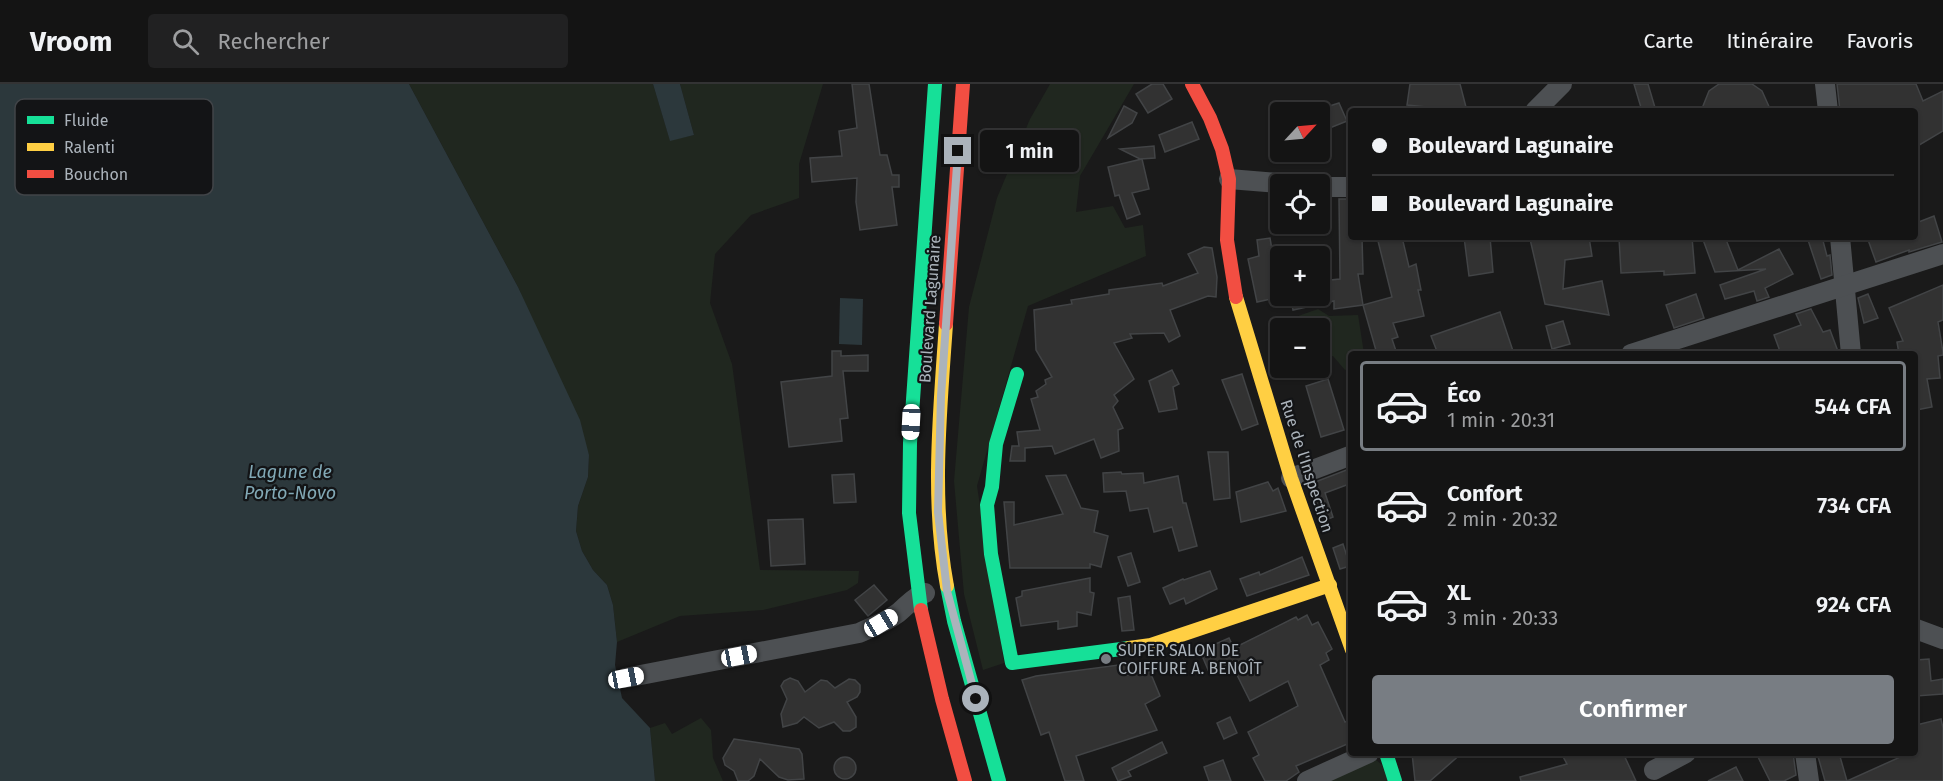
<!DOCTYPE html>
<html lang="fr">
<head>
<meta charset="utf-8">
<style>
  :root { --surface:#141414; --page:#212122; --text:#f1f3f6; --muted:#9d9ea0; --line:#333334; --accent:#787d83 }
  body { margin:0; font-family:"Fira Sans",sans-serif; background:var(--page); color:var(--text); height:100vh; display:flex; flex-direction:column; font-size:22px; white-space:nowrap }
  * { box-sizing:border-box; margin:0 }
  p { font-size:20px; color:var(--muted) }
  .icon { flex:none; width:33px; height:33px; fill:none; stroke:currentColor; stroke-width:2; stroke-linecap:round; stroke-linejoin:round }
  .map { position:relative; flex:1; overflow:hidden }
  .drawer { position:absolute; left:1348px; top:267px; width:570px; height:405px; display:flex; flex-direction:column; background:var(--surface); border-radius:6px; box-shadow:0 2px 4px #0004,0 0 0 2px var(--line) }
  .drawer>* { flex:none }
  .banner { position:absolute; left:1348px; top:24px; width:570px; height:132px; border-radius:6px; box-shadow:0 2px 4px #0004,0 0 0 2px var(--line); display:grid; align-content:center; height:132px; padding:0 24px; background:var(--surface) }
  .needle { width:39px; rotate:64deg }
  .fabs { position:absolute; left:1270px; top:18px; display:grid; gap:12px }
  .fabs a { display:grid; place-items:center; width:60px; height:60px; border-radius:6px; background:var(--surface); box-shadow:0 2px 4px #0004,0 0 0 2px var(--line); font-size:30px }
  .end { position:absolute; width:27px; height:27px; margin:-14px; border:8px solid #abb3bb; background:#111; box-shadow:0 0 0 3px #111 }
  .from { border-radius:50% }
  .bubble { position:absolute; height:42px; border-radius:6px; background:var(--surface); box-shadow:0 2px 4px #0004,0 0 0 2px var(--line); font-size:20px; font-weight:600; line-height:42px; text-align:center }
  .car { position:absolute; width:18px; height:36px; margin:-18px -9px; border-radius:8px; box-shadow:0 0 4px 2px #0007; background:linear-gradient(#fff 24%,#345 0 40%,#fff 0 76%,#345 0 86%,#fff 0) }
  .banner b { display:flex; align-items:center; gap:21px; height:57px; font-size:22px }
  .banner b+b { border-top:2px solid var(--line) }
  .banner i { width:15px; height:15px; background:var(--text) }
  ul { padding:10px 0 0; list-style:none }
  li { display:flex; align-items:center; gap:18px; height:90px; margin:0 12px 9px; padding:0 12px; border:3px solid transparent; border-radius:6px }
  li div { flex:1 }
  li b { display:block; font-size:22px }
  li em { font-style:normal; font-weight:600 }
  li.current { border-color:var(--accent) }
  li>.icon { width:54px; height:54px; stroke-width:1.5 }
  .button { display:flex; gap:12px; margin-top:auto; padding:12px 24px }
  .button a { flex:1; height:69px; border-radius:6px; background:var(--accent); color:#fff; font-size:24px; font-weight:600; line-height:69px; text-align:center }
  header { display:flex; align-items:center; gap:36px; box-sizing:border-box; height:84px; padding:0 30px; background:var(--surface); border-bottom:2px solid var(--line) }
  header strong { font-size:28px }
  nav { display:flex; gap:33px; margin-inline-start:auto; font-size:21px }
  .search { width:420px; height:54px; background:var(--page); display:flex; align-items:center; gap:15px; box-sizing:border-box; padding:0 21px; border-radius:6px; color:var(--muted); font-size:22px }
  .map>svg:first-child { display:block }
  .green { fill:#20271f }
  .water { fill:#2c383c }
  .building { fill:#323232; stroke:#424446; stroke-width:1.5 }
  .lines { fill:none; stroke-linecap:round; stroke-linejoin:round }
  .street { stroke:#4d5053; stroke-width:20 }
  .fast { stroke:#16e098; stroke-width:14 }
  .slow { stroke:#ffcf43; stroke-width:14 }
  .jam { stroke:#f24e42; stroke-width:14 }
  .route { stroke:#abb3bb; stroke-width:8 }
  .poi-dot { fill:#787d83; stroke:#131416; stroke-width:2 }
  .labels { text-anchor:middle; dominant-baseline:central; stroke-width:4.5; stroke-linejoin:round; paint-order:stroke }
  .street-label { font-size:16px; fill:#abb3bb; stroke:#131416 }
  .poi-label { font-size:16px; fill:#abb3bb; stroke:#131416; text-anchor:start }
  .water-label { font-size:18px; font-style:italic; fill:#82a9b6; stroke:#131416 }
  .key { fill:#131416; stroke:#414448; stroke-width:1.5 }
  .key-label { font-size:16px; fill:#abb3bb }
</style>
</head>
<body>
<header>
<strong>Vroom</strong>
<div class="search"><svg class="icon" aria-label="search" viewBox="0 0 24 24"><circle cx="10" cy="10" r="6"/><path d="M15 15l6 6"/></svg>Rechercher</div>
<nav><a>Carte</a><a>Itinéraire</a><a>Favoris</a></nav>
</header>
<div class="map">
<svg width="1943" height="697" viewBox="0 0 1943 697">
  <rect width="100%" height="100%" fill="#1a1a1a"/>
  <g class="green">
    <path d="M409,0H653L670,56L694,51L680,0H823L799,80V114L751,131L715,170L710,219L732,280L760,486L859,487L858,499L847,506L763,526L680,532L617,558L613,521L607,501L593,486L582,467L576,447L578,422L588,393L589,371L518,203Z"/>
    <path d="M1050,0H1134L1080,92L1076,128L1113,122L1125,144L1143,141L1146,172L1028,222L977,402L1004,579L983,586L964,510L954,397L969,223L997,114L1030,35Z"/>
    <path d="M1318,225L1329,232L1358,231L1364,270H1352L1351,284L1345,286L1333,272L1320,274V244H1290L1287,236Z"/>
    <path d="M701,634L711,646L713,674L723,697H655L650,644L665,639L672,650Z"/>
    <path d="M1368,669L1382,681L1388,697H1307Z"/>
  </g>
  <g class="water">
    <path d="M0,0H409L518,203L580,336L589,371L588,393L578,422L576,447L582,467L593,486L607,501L613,521L617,558L615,581L622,614L650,644L655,697H0Z"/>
    <path d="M653,0H680L694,51L670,57Z"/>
    <path d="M840,214L863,215L862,261L839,260Z"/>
  </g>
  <g class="building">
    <path d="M852,0H869L880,71H887L892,91H899V103H892L897,141L860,146L856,118L857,94L812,98L810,74L842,72L839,47L857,44Z"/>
    <path d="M1152,0H1163L1172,15L1148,29L1136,10Z"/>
    <path d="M1410,0H1460L1467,27L1407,21Z"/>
    <path d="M1634,0H1648L1656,27H1642Z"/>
    <path d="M1719,0H1752L1762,7L1771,27H1701L1709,7Z"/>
    <path d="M1837,0H1916L1923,17L1943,7V47L1916,63V27H1840Z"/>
    <path d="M1339,19L1347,37L1320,48V25Z"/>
    <path d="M1124,22L1137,29L1132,39L1108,54Z"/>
    <path d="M1192,38L1199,55L1165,68L1159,51Z"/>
    <path d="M1154,62L1155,74L1140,75L1120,65Z"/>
    <path d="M1142,75L1149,105L1132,109L1140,130L1127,135L1119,111L1115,112L1108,83Z"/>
    <path d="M1339,115H1352V153H1362L1363,190H1358L1363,221L1334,225V217L1293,226L1290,212H1320V197L1340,195Z"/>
    <path d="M1934,132L1942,158L1909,168V166L1876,178L1867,153H1916V139Z"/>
    <path d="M1377,153H1402L1409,183L1416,180L1421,206H1418L1424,232L1393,239L1398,253L1392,255L1397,270H1377L1363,221L1392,213Z"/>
    <path d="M1464,153H1490L1493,188L1469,192Z"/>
    <path d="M1541,153H1561V155L1589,153L1592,172L1565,176L1563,205L1602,197L1609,231L1545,220L1530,155Z"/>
    <path d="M1692,153L1695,189L1664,191V187L1621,189L1619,154Z"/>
    <path d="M1702,153H1725L1738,186L1779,165L1793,190L1765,204L1769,213L1757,217L1754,207L1725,215L1720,201L1766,185L1715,188Z"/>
    <path d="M1807,153H1822L1827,172L1830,171L1832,191L1821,195Z"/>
    <path d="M1270,154L1280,213L1257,218L1248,175L1259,172L1257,156Z"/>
    <path d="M1204,163L1212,164L1217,193L1216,213L1208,212L1170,226L1180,252L1169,258L1164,249L1130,250L1132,254L1114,259L1134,295L1114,311L1118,317L1113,323L1123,344L1118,346L1119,367L1101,374L1094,355L1055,370L1052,362L1025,364V377H1010L1012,362H1019L1017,348L1040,346L1031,315L1038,313L1036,307L1046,300L1045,296L1052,293L1036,266L1034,226L1072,220L1071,216L1109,210V206L1162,199L1163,202L1198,189L1188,170Z"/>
    <path d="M1943,201V236L1938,238L1943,268V271L1938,272L1940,294L1927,295L1932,323L1916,326V270H1899L1897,258L1903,257L1889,224Z"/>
    <path d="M1696,210L1704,234L1674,244L1666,221Z"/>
    <path d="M1868,210L1878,234L1864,239L1858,214Z"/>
    <path d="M1811,225L1823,248L1830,246L1839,270H1781L1774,251L1801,241L1796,230Z"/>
    <path d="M1500,228L1514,270H1438L1431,252Z"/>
    <path d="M1563,237L1570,260L1552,265L1546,242Z"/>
    <path d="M832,267H841V272L868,271V287H843L848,334L840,335L842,357L789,363L781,298L832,292Z"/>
    <path d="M1172,286L1179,300L1173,303L1177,325L1159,328L1149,297Z"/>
    <path d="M1242,290L1258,340L1242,346L1222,296Z"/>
    <path d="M1328,295L1344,346L1321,353L1306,302Z"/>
    <path d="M1208,368H1228L1230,414L1214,416Z"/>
    <path d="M1349,385L1352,399L1325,409L1333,433L1323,437L1310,400Z"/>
    <path d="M1121,388L1122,390L1143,389L1144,399L1178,392L1183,419H1186L1197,462L1179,467L1172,443L1154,448L1148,424L1130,427L1126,407L1104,408L1103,389Z"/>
    <path d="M854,390L856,418L834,419L832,391Z"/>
    <path d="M1066,391L1081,424L1098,427L1094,448L1108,452L1101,483L1090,480V484H1010L1004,418H1014V441L1063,430L1046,392Z"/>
    <path d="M1268,398L1273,407L1278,404L1286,427L1241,438L1236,408Z"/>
    <path d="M803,435L805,480L771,482L768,436Z"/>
    <path d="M1343,460L1350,482L1340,485L1333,464Z"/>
    <path d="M1131,469L1140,498L1128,502L1118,473Z"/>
    <path d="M1302,473L1309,491L1247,512L1240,495L1259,488L1260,491Z"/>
    <path d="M1210,487L1217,505L1186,520L1184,514L1170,520L1163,504L1183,495L1184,496Z"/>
    <path d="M1090,494V508L1094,509L1091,531L1077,528V542L1058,545V537L1021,542L1016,514L1022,512V507Z"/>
    <path d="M874,501L887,516L868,532L855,516Z"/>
    <path d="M1130,512L1134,546L1122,547L1118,514Z"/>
    <path d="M1307,531L1312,541L1318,538L1332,565L1326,569L1329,576L1320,581L1345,638L1352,635V658L1296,682L1299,688L1286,697H1265L1253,674L1259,671L1248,648L1298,622L1288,597L1250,617L1231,579L1209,588L1200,567L1229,554L1234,564L1296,533L1298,536Z"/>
    <path d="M1929,575L1931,597L1943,595V610L1916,612V576Z"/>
    <path d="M1126,580L1128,591L1148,583L1160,612L1145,620L1157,646L1076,672L1084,697H1065L1049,648L1041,651L1022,596L1036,592Z"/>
    <path d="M790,594L798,597L805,608L821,596L827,597L835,604L849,595L855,596L860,601V608L857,613L847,618L856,633V643L850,647H843L834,638L819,644L804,633L797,639L783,643L781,630L787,615L781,602L784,597Z"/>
    <path d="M1230,633L1237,649L1224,655L1217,639Z"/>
    <path d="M1941,635L1943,644V697H1825L1817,669H1839L1847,697L1909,669H1916V641Z"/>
    <path d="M734,655L799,665L802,670L804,695L788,696L779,693L760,675L754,692L748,697H738L734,687L725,681L723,674Z"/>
    <path d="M1162,658L1167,669L1128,687L1131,692L1118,697L1112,684Z"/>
    <path d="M1412,669H1462L1430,697H1415Z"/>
    <path d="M1561,669H1623L1636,697H1521L1520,693L1567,680Z"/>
    <path d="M1756,669H1793L1796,691L1784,697H1770Z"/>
    <circle cx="845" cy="684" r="11"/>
    <path d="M1223,676L1231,697H1209L1204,683Z"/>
    <path d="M1736,683L1743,697H1708Z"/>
  </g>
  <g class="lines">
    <g class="street">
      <path d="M1825,0L1828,27"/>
      <path d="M1535,27L1562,0"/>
      <path d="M1229,95L1290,100"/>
      <path d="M1320,103H1352"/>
      <path d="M1840,153L1851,270"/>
      <path d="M1631,270L1943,170"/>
      <path d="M1291,394L1352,371"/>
      <path d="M1916,545L1943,555"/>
      <path d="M625,594L859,549C872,543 886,538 898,529C907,522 913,513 925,509"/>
      <path d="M1805,669L1809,697"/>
      <path d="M1654,686L1686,669"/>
      <path d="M1307,697L1369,669"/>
    </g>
    <g class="fast">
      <path d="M1017,290L996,360L992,403L987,421L991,470L1012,579L1129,564"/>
      <path d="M947,502L954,537L999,697"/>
      <path d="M921,526L909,429L910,359L935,0"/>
      <path d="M1386,669L1395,697"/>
    </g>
    <g class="slow">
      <path d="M1236,213L1291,394L1352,566"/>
      <path d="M946,240C940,327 931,417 947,502"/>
      <path d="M1129,564L1151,561L1330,501"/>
    </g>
    <g class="jam">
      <path d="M1192,0L1210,34L1222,65L1229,95L1227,156L1236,213"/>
      <path d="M946,240L963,0"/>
      <path d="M921,526L942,615L965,697"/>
    </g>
  </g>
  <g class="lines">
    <path class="route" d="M958,67L941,312L938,428L947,507L976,615"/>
  </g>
  <circle class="poi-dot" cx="1106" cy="575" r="6"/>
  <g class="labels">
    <g class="street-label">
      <text transform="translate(930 225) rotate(-86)">Boulevard Lagunaire</text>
      <text transform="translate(1307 382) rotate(72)">Rue de l'Inspection</text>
    </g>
    <g class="poi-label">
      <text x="1118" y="566">SUPER SALON DE<tspan x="1118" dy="18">COIFFURE A. BENOÎT</tspan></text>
    </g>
    <g class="water-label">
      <text x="290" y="388">Lagune de<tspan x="290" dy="21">Porto-Novo</tspan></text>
    </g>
  </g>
  <rect x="15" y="15" width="198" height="96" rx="9" class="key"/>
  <rect x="27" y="32" width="27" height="8" fill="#16e098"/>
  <rect x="27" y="59" width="27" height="8" fill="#ffcf43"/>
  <rect x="27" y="86" width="27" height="8" fill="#f24e42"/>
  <g class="key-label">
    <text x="64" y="42">Fluide</text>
    <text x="64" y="69">Ralenti</text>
    <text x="64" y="96">Bouchon</text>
  </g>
</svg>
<div class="fabs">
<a><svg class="needle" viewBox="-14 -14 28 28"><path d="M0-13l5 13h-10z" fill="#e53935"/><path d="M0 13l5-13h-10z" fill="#9d9ea0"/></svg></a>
<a><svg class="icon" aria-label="locate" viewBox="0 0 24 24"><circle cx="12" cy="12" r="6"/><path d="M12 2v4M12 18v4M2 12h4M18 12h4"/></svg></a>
<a>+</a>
<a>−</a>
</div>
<i class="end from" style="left:976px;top:615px"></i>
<i class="end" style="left:958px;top:67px"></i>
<div class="bubble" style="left:980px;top:46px;width:99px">1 min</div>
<i class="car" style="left:911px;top:338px;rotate:183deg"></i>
<i class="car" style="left:881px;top:539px;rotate:59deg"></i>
<i class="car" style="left:739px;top:572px;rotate:79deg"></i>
<i class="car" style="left:626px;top:594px;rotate:79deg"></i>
<div class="banner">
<b><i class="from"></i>Boulevard Lagunaire</b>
<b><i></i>Boulevard Lagunaire</b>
</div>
<section class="drawer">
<ul>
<li class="current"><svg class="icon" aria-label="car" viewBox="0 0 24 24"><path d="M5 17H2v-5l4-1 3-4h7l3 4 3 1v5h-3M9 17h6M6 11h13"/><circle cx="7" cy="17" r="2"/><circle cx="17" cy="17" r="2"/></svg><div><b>Éco</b><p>1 min · 20:31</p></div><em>544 CFA</em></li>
<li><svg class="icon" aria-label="car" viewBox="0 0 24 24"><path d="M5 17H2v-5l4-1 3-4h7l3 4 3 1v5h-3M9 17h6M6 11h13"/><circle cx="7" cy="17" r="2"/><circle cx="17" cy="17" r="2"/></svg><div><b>Confort</b><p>2 min · 20:32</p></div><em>734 CFA</em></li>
<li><svg class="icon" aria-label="car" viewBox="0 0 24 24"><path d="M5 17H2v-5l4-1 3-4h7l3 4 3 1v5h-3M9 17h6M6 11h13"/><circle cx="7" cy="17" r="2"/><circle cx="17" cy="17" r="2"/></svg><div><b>XL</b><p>3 min · 20:33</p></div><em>924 CFA</em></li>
</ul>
<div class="button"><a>Confirmer</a></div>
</section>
</div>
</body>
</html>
